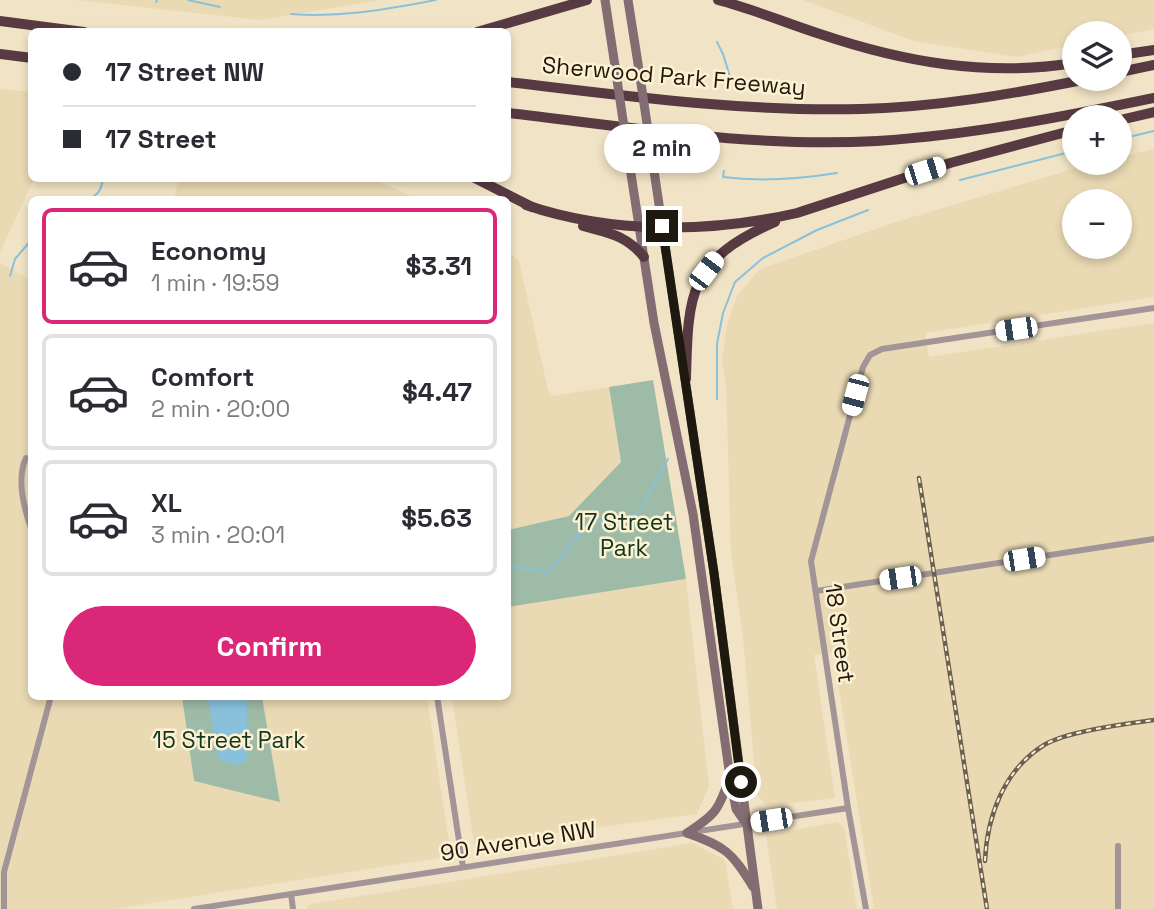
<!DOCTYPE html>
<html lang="en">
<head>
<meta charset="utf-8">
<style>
  :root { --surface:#fff; --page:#f2f2f3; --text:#2b2b33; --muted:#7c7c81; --line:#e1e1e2; --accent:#db2777 }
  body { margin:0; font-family:"Space Grotesk",sans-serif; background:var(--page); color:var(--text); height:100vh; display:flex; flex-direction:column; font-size:26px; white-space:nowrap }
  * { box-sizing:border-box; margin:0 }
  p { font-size:23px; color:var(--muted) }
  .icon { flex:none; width:38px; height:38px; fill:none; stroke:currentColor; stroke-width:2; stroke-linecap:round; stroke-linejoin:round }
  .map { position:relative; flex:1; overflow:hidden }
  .drawer { position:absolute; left:28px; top:196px; width:483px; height:504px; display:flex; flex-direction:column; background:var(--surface); border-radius:10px; box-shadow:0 4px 10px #0003 }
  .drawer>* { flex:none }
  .hud { position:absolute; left:28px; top:28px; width:483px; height:154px; border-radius:10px; box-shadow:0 4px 10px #0003; display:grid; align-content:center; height:154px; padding:0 35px; background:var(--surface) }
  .tools { position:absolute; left:1062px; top:21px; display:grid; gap:14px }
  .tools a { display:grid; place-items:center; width:70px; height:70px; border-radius:50%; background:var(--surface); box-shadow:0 4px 10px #0003; font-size:35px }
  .end { position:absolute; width:32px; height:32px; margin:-16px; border:9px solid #1e190e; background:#fff; box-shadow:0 0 0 4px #fff }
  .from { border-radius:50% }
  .bubble { position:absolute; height:49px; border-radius:24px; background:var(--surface); box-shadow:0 4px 10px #0003; font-size:23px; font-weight:700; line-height:49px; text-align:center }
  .car { position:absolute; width:21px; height:42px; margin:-21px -10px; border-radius:9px; box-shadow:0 0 5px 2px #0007; background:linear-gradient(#fff 24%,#345 0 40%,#fff 0 76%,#345 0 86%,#fff 0) }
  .hud b { display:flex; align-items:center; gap:24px; height:66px; font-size:26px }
  .hud b+b { border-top:2px solid var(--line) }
  .hud i { width:18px; height:18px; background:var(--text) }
  ul { padding:12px 0 0; list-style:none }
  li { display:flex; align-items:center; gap:21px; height:116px; margin:0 14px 10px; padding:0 21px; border:4px solid var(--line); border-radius:10px }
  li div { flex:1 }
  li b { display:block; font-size:26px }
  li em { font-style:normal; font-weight:700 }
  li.current { border-color:var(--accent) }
  li>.icon { width:63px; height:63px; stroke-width:1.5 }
  .action { display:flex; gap:14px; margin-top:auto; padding:14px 35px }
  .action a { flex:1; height:80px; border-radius:42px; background:var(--accent); color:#fff; font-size:28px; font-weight:700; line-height:80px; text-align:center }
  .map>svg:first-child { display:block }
  .built { fill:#eadab4; fill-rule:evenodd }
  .green { fill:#9ebba7 }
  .water { fill:#89c1dc }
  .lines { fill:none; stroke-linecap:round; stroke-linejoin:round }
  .stream { stroke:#89c1dc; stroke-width:2 }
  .minor { stroke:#a39497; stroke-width:6 }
  .secondary { stroke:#836d72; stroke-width:9 }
  .motorway { stroke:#583b42; stroke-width:10 }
  .rail-casing { stroke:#6a6150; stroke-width:4.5 }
  .rail { stroke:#fef1d2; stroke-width:2; stroke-dasharray:5; stroke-linecap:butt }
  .secondary-bridge { stroke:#836d72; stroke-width:9 }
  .route { stroke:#1e190e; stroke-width:9 }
  .labels { text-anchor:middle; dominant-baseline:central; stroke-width:5; stroke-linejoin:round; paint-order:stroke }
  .street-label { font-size:23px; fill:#1e190e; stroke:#fef1d2 }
  .park-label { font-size:23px; fill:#0f3620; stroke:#fef1d2 }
</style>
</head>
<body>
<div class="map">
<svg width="1154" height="909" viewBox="0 0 1154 909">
  <rect width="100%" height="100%" fill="#f1e3c5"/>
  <g class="built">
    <path d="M77,0H381L260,20Z"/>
    <path d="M803,0H1154V29L1120,36V33H1074V45L1016,57L914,41Z"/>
    <path d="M0,89L31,92L32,178L34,179L0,252Z"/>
    <path d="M1154,149V297L925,333L929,357L1154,323V909H874L833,652L814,655L835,798L766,806L757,794L743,638L731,554L726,385L722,360L727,325L737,296L760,269L896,222L1090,164L1120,163V157ZM1074,201H1120V247H1074Z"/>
    <path d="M179,178L366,179L385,184L418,199H174Z"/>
    <path d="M508,252L519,261L549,394L552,396L609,387L621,462L569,516L508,530Z"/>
    <path d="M0,263L31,280L32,696L182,697L194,781L280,801L262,697H427L450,849L445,857L114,909H0Z"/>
    <path d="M686,579L709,786L697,814L474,844L452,697L508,696V607Z"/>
    <path d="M837,822L844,828L857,909H777L766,835Z"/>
    <path d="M693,843L725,860L733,909H306L310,904Z"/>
  </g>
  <g class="green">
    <path d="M653,380L686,579L508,607V530L569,516L621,462L609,387Z"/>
    <path d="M182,697H262L280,802L194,781Z"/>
  </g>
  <path class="water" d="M208,697H239L246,700C248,709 246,718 247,728C249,742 254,769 231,764C225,762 221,761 217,756Z"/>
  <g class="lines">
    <g class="stream">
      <path d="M188,0L220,7"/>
      <path d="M156,2L157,0"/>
      <path d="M291,14C342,18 386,9 436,0"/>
      <path d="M717,42L723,54L731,80"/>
      <path d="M1120,139L1154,131"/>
      <path d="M724,171L723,177C761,182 799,179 837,173"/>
      <path d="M960,180L1074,151"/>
      <path d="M88,200C97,195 103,190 102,178"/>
      <path d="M10,276L15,259L32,239"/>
      <path d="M717,399V344L723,313L735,282L763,258L817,230L868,210"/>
      <path d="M508,566L548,572L588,524L634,515L642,507L668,459"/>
    </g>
    <g class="minor">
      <path d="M26,458C16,479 24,509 32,531"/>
      <path d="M816,591L1154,539"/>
      <path d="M437,696L463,867"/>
      <path d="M1118,846V909"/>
      <path d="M291,894L293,909"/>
      <path d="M4,909V872L51,696"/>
      <path d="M194,909L848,808"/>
      <path d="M866,909L848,808L811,561L863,367L870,355L882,349L1154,308"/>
    </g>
    <g class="secondary">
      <path d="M605,0L615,66"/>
      <path d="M628,0L639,70"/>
      <path d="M629,161L654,323L693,514L730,777L736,809L745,822"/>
      <path d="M653,164L714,573L758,909"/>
      <path d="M687,833C726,847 732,852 753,887"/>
      <path d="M687,833C715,815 719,810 729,779"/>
    </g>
    <g class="motorway">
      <path d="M718,0C753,9 786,23 820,34C903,62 987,77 1074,63"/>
      <path d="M0,21L84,32"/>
      <path d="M477,32L587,0"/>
      <path d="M0,54L32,58"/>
      <path d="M1120,55L1154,50"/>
      <path d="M1120,72L1154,65"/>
      <path d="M508,82C625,96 743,112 861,109C937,107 1013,94 1087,79"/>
      <path d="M508,113C630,127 753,148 877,141C971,135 1062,117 1154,98"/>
      <path d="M1120,120L1154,112"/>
      <path d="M475,178L532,207"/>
      <path d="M526,205C611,234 710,233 797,213L950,163L1074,130"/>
      <path d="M583,226C609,233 626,235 644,257"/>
      <path d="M686,379C688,292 689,260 775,222"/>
    </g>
    <g class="rail-casing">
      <g id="rail">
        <path d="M919,478L987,909"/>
        <path d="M985,861C987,816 1004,770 1044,745C1067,731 1126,724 1154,720"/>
      </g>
    </g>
    <use href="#rail" class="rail"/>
    <g class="secondary-bridge">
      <path d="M615,66L629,161"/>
      <path d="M639,70L653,164"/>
    </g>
  </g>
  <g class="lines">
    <path class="route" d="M662,226L714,573L741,782"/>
  </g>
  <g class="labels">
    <g class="street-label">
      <text transform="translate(674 76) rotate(5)">Sherwood Park Freeway</text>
      <text transform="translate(840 633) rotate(82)">18 Street</text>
      <text transform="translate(518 841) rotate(-9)">90 Avenue NW</text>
    </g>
    <g class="park-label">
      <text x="624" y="522">17 Street<tspan x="624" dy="26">Park</tspan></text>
      <text x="229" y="740">15 Street Park</text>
    </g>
  </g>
</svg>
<div class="tools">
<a><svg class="icon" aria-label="layers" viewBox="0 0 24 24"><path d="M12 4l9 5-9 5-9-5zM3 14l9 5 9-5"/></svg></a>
<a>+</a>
<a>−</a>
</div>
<i class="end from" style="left:741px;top:782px"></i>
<i class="end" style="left:662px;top:226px"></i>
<div class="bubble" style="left:604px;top:124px;width:116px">2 min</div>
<i class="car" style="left:925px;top:171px;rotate:72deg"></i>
<i class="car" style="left:706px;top:271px;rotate:37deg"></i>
<i class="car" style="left:1016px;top:329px;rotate:262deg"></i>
<i class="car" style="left:855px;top:395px;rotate:195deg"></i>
<i class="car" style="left:1024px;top:559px;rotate:81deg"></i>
<i class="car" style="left:900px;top:578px;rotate:262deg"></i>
<i class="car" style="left:771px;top:820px;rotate:261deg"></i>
<div class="hud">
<b><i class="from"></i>17 Street NW</b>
<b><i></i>17 Street</b>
</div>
<section class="drawer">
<ul>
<li class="current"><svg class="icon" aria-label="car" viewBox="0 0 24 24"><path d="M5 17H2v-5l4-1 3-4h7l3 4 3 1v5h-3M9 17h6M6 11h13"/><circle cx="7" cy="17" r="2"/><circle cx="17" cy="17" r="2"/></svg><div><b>Economy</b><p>1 min · 19:59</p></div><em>$3.31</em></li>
<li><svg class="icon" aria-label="car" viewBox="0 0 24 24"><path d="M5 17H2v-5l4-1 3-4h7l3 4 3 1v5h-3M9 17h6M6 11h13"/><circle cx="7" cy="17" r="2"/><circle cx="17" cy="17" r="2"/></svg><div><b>Comfort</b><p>2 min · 20:00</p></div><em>$4.47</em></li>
<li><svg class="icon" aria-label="car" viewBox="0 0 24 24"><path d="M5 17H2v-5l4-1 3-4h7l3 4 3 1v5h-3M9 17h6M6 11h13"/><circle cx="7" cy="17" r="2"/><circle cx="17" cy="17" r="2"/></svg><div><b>XL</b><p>3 min · 20:01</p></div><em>$5.63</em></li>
</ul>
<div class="action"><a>Confirm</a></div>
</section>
</div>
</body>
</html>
